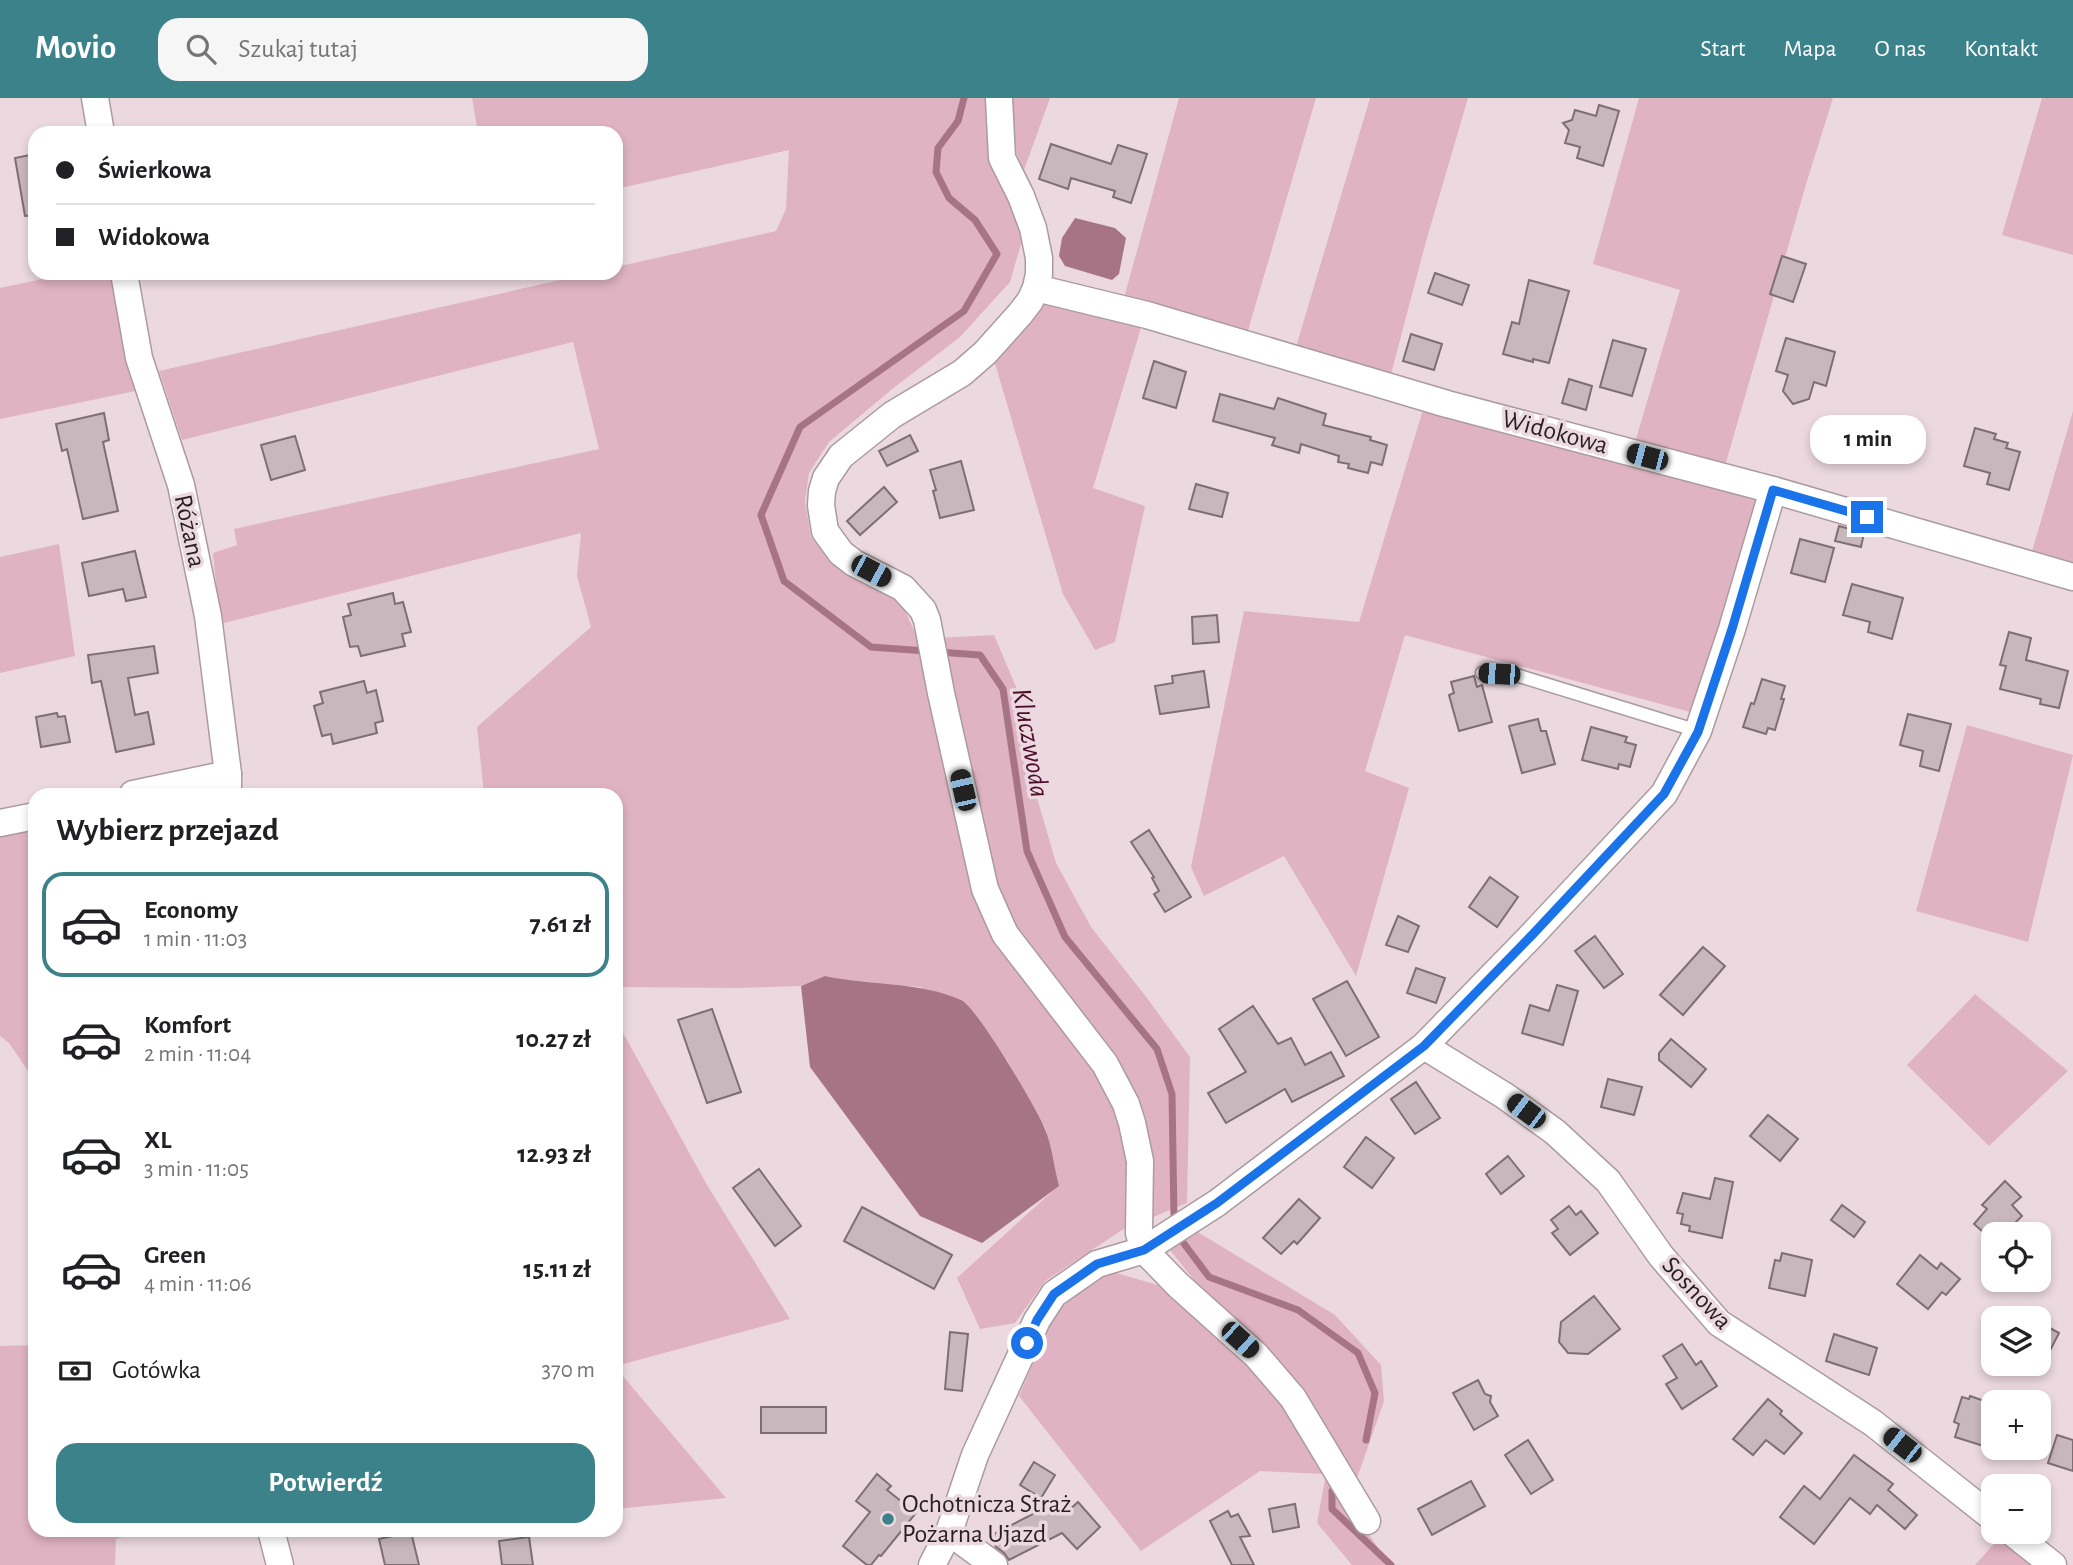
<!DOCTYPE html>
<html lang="pl">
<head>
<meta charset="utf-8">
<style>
  :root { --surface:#fff; --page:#f6f6f6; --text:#202124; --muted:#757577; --line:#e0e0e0; --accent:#3b828b }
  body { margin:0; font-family:"Alegreya Sans",sans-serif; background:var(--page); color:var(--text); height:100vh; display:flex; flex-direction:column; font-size:26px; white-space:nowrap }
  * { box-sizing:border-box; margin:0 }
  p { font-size:23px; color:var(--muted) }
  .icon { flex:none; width:38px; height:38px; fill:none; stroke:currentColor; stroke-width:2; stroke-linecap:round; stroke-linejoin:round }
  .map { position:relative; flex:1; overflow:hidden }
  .drawer { position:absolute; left:28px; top:690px; width:595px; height:749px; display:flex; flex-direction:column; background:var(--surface); border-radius:21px; box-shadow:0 4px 10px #0003 }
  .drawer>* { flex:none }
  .guide { position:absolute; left:28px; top:28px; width:595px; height:154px; border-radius:21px; box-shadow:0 4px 10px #0003; display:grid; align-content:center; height:154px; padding:0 28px; background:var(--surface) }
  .controls { position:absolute; left:1981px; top:1124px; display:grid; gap:14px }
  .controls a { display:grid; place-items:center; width:70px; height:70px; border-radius:14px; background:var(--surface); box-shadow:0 4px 10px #0003; font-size:35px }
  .end { position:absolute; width:32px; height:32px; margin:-16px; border:9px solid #1a73e8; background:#fff; box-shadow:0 0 0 4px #fff }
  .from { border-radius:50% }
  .bubble { position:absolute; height:49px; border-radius:21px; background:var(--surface); box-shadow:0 4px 10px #0003; font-size:23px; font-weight:700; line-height:49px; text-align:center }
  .car { position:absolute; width:21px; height:42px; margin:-21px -10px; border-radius:9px; box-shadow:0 0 5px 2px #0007; background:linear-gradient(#222 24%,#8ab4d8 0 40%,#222 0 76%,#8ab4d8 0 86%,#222 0) }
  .guide b { display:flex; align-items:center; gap:24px; height:66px; font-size:26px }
  .guide b+b { border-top:2px solid var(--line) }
  .guide i { width:18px; height:18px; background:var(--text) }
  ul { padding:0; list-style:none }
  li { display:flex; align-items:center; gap:21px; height:105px; margin:0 14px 10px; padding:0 14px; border:4px solid transparent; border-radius:21px }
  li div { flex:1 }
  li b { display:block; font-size:26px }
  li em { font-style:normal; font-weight:700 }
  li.on { border-color:var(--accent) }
  li>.icon { width:63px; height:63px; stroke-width:1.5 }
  h2 { padding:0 28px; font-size:32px; line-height:84px }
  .pay { display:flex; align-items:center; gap:18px; height:77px; padding:0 28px; font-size:26px }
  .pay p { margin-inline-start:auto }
  .cta { display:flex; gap:14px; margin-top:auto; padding:14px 28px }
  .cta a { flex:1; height:80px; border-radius:21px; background:var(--accent); color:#fff; font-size:28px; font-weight:700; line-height:80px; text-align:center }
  header { display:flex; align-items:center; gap:42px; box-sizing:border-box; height:98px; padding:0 35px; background:var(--accent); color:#fff }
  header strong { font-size:33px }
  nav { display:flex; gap:38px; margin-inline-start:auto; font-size:24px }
  .search { width:490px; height:63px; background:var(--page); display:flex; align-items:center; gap:18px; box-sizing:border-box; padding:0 24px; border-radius:21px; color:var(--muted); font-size:26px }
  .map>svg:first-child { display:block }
  .green { fill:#e0b3c2 }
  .water { fill:#a77486 }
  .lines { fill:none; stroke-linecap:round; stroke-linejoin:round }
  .stream { stroke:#a77486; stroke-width:7 }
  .building { fill:#c8b7bd; stroke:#7e6f73; stroke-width:2 }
  .service-casing { stroke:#ab9ba0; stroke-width:15 }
  .minor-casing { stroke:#ab9ba0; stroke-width:29 }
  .service { stroke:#fff; stroke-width:12 }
  .minor { stroke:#fff; stroke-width:26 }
  .route { stroke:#1a73e8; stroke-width:9 }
  .poi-dot { fill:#3b828b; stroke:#ebd9df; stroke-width:2.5 }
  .labels { text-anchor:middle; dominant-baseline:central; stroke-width:7; stroke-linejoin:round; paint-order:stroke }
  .street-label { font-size:26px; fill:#251f21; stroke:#ebd9df }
  .poi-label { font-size:26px; fill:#251f21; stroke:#ebd9df; text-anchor:start }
  .water-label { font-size:28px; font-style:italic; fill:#4d0d2c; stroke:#ebd9df }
</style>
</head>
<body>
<header>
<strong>Movio</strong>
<div class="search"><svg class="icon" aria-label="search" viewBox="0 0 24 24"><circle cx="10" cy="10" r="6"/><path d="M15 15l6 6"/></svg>Szukaj tutaj</div>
<nav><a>Start</a><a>Mapa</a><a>O nas</a><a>Kontakt</a></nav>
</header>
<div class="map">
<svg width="2073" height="1467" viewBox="0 0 2073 1467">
  <rect width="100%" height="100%" fill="#ebd9df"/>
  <g class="green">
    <path d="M472,0H989L1023,139L1010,184L960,239L891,292L829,344L809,375L805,403L811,439L836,469L901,504L918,541L994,537L1020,598L1028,669L1056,765L1091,829L1147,900L1190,959L1187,1105L1122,1132L1045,1183L1015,1225L980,1231L957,1180L1058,1088L1046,1031L1007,962L921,889L853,884L825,878L801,888L737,890L616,889V696H484L477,629L591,529L577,478L581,435L220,526L213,455L237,447L234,431L599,351L573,244L182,342L159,273L591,175H616V169L776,133L786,111L789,52L616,91V35H478Z"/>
    <path d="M1010,0H1050L1024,72L1010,41Z"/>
    <path d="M1179,0H1316L1247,236L1124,200Z"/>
    <path d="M1370,0H1468L1425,147L1391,276L1296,249Z"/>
    <path d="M1639,0H1833L1807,83L1725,368L1636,341L1680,192L1593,166Z"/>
    <path d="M2042,0H2073V157L2002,137Z"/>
    <path d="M71,175H111L141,292L0,321V190Z"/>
    <path d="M1065,199L1143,223L1093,390L1145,408L1115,544L1095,552L1063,496L994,262L1039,207Z"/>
    <path d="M1425,305L1759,403L1694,615L1405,537L1365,673L1409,690L1356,878L1284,758L1204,798L1191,769L1244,513L1359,524Z"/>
    <path d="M2073,313V470L2031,457Z"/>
    <path d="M59,446L75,558L0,575V459Z"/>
    <path d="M1967,627L2073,657L2028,844L1916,813Z"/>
    <path d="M35,730V983L9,945L0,938V738Z"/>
    <path d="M1975,896L2068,973L1989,1048L1907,967Z"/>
    <path d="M616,922L707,1087L790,1221L616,1268Z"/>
    <path d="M1196,1133L1335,1217L1381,1267L1384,1303L1356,1383L1170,1152Z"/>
    <path d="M1113,1174L1171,1191L1258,1268L1380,1453L1395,1467H1352L1317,1425L1326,1376L1260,1373L1141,1453L1019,1298L1055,1214L1080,1192Z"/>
    <path d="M35,1247V1432H147L116,1441L115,1467H0V1248Z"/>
    <path d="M616,1270L726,1400L616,1411Z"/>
    <path d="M2001,1438L2037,1467H1975Z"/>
  </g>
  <g class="water">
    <path d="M1075,120L1115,130L1126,140L1119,176L1112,182L1065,168L1059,158L1062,140Z"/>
    <path d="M825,878C870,888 918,883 961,902C976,908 1038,1012 1045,1031C1052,1048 1054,1070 1059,1088L982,1145L920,1118L810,969L801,888Z"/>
  </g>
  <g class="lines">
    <g class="stream">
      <path d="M926,553L871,549L784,483L761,417L800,329L964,213L997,156L975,122L949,100L936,74L938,50L958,23L964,0"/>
      <path d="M938,554L980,557L1003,591L1027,753L1065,839L1157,951L1172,996L1174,1120"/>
      <path d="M1182,1143L1209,1179L1298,1212L1358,1255L1375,1295L1366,1342"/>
      <path d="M1332,1393V1411L1391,1467"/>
    </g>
  </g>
  <g class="building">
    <path d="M1599,7L1619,13L1603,68L1577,60L1580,49L1565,45L1569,32L1563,25L1572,22L1575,12L1596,18Z"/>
    <path d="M1051,46L1111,66L1118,47L1147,56L1131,105L1113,99L1115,93L1071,80L1068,91L1039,81Z"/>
    <path d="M35,56V117L25,118L15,60Z"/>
    <path d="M1782,158L1806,166L1793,204L1770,196Z"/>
    <path d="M1435,175L1469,187L1462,207L1428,195Z"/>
    <path d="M1529,182L1569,193L1549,265L1533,261V264L1503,256L1512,224L1519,226Z"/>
    <path d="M1411,236L1442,246L1434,272L1403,263Z"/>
    <path d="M1786,240L1835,254L1826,288L1814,284L1809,301L1793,306L1783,293L1788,277L1776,273Z"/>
    <path d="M1613,242L1646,251L1632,298L1600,289Z"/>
    <path d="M1154,263L1186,274L1176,310L1143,300Z"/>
    <path d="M1569,281L1592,288L1586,312L1562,305Z"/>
    <path d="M1220,296L1274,311L1278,300L1326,316L1323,327L1371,339L1370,342L1387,347L1382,367L1371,364L1368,375L1348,370L1349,366L1338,364L1339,358L1301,346L1299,355L1272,347L1275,340L1213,323Z"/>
    <path d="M104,315L109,342L103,344L118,413L83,421L67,351L62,353L56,326Z"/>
    <path d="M1975,330L1996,336L1994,341L2008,345L2006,350L2020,354L2009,392L1987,386L1990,375L1964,368Z"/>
    <path d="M910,337L918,353L887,368L879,353Z"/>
    <path d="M295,338L305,372L271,382L261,347Z"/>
    <path d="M961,363L974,412L940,420L933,393L936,392L930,372Z"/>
    <path d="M1196,386L1228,395L1222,419L1189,411Z"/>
    <path d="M884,389L897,404L860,437L847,423Z"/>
    <path d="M1839,428L1864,435L1861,449L1835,443Z"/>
    <path d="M1800,441L1834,450L1825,484L1791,475Z"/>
    <path d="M135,453L146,499L126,503L123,491L89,498L82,465Z"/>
    <path d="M1852,486L1903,500L1892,541L1868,534L1870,524L1843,517Z"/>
    <path d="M393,495L395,506L403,504L411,534L402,536L405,548L361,558L358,548L350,549L343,519L351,517L348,506Z"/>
    <path d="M1217,517L1219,544L1193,546L1192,519Z"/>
    <path d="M2009,534L2031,540L2026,562L2068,573L2059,610L2040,606L2041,601L2000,591L2006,568L2000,567Z"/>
    <path d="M154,548L158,575L128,580L135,617L148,614L154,646L116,654L101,583L92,585L88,557Z"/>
    <path d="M1204,573L1209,609L1160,616L1155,588L1173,585L1172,578Z"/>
    <path d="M1474,578L1477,589L1482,587L1492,624L1459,633L1449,597L1454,595L1451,584Z"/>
    <path d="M1762,581L1785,588L1781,601H1784L1775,632L1768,630L1766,636L1743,629L1751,605L1754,606Z"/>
    <path d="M364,583L367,595L376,592L383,623L375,625L377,635L333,646L331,636L322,638L314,608L323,605L320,594Z"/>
    <path d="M57,615L58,619L65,618L70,644L41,649L36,619Z"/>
    <path d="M1908,616L1951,626L1939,673L1920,668L1923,653L1900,647Z"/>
    <path d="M1538,621L1541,633H1546L1555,666L1522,675L1509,628Z"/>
    <path d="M1591,629L1627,639L1625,644L1636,647L1630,669L1619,666L1618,671L1582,662Z"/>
    <path d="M1149,732L1191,799L1165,814L1154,796L1159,793L1152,780L1154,779L1131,744Z"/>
    <path d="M1490,779L1518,799L1497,829L1469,809Z"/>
    <path d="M1398,818L1419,828L1408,854L1386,847Z"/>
    <path d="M1595,838L1623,876L1604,890L1575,853Z"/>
    <path d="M1703,849L1725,868L1683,917L1660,897Z"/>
    <path d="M1416,870L1445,880L1436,905L1407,895Z"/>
    <path d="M1347,883L1379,939L1346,958L1313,901Z"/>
    <path d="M1557,887L1578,893L1563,947L1522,935L1530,907L1549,913Z"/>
    <path d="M1253,908L1278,946L1291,940L1305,967L1331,954L1344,978L1292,1004L1285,991L1226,1025L1208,995L1246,974L1219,931Z"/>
    <path d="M712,911L741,994L707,1005L678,922Z"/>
    <path d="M1671,941L1706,971L1691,989L1659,962V955Z"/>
    <path d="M1608,981L1642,989L1634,1017L1601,1009Z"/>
    <path d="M1416,984L1440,1020L1415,1036L1391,1001Z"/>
    <path d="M1768,1017L1798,1041L1780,1063L1750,1038Z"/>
    <path d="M1366,1039L1394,1060L1372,1090L1344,1069Z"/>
    <path d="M1508,1058L1524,1078L1501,1096L1486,1076Z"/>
    <path d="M759,1071L801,1128L775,1148L733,1090Z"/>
    <path d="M1715,1080L1733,1084L1722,1140L1689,1133L1690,1128L1681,1126L1683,1116L1677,1115L1683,1095L1710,1101Z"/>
    <path d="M2005,1083L2021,1099L2012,1107L2022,1118L2009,1131L2006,1129L1998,1136H1993L1992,1142L1974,1126L1987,1111L1982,1107Z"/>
    <path d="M1299,1101L1320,1120L1297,1146L1294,1143L1281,1156L1263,1140Z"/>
    <path d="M1842,1107L1865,1124L1854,1139L1831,1122Z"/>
    <path d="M1569,1108L1576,1117L1581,1113L1598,1135L1570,1157L1552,1135L1558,1131L1551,1122Z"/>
    <path d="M862,1109L952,1157L934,1191L844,1143Z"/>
    <path d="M1782,1155L1812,1162L1805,1198L1769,1190L1775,1162L1780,1163Z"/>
    <path d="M1920,1157L1937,1171L1941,1165L1960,1181L1946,1197L1942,1194L1928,1211L1897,1186Z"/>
    <path d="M1594,1198L1620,1231L1588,1256L1568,1255L1559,1244L1561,1224Z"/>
    <path d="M2039,1224L2059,1235L2039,1274Z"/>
    <path d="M950,1234L968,1236L962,1293L945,1291Z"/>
    <path d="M1834,1236L1877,1250L1869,1277L1826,1263Z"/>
    <path d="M1682,1246L1696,1267L1701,1263L1717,1288L1682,1311L1666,1286L1677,1280L1663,1258Z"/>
    <path d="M1478,1282L1485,1296L1491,1298L1490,1304L1498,1318L1474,1332L1453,1295Z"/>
    <path d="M1970,1298L1993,1306V1351L1955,1339L1959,1326L1954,1324L1962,1299L1969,1301Z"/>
    <path d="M1768,1301L1782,1313L1780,1316L1802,1335L1784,1356L1766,1342L1753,1357L1733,1341Z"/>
    <rect x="761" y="1309" width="65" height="26"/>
    <path d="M2057,1337L2073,1342V1373L2048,1365Z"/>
    <path d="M1528,1342L1553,1382L1531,1396L1505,1357Z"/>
    <path d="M1854,1357L1893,1386L1888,1392L1917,1417L1905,1431L1877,1407L1870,1416L1850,1400L1814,1446L1780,1419L1804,1388L1820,1401Z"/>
    <path d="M1034,1364L1055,1377L1041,1400L1020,1387Z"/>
    <path d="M877,1376L891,1388L887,1392L916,1415L881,1458L879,1457L871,1467H867L843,1448L870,1414L856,1403Z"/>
    <path d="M1471,1383L1485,1408L1432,1437L1418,1411Z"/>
    <path d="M1058,1403L1067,1414L1078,1404L1100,1429L1077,1451L1062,1435L1009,1462L1004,1455L996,1449L990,1438Z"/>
    <path d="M1295,1406L1299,1429L1273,1434L1269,1411Z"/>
    <path d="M1228,1413L1231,1419L1238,1416L1250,1438L1240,1439L1254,1467H1232L1210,1423Z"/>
    <path d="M411,1434L419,1467H385L379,1441Z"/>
    <path d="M529,1439L533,1467H502L499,1443Z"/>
  </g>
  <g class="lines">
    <g class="service-casing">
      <path id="service" d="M1482,575L1516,577L1698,633"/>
    </g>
    <g class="minor-casing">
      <g id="minor">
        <path d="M95,0L101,35"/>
        <path d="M999,0L1002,60L1021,98L1033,130L1039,160V176L1036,190L1030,203L1020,216L985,255L962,275L892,317L841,358L826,380L822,393L821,407L825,433L841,455L854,465L903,490L923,512L927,522L941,595L985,791L1005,836L1105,966L1126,1006L1132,1025L1140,1063L1139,1135L1144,1152L1178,1187L1256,1257L1293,1300L1367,1423"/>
        <path d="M124,175L139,260L181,387L208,518L228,676V696"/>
        <path d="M1036,190L1147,217L1447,306L1773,392L2073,479"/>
        <path d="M133,696L228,676"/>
        <path d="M0,725L35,718"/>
        <path d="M1424,948L1505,998L1555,1034L1608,1083L1661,1158L1719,1225L1873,1325L1993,1420"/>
        <path d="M271,1432L280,1467"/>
        <path d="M2010,1433L2053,1467"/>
        <path d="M949,1434L994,1467"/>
        <path d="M932,1467L949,1434L975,1357L1037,1222L1054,1196L1097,1166L1144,1152L1217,1105L1424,948L1533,836L1664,696L1698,633L1732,531L1773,392"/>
      </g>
    </g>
    <use href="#service" class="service"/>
    <use href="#minor" class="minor"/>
  </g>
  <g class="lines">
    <path class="route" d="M1027,1245L1037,1222L1054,1196L1097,1166L1144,1152L1217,1105L1424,948L1533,836L1664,696L1698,634L1732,531L1773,392L1867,419"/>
  </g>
  <circle class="poi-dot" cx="888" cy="1421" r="7"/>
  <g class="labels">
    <g class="street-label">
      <text transform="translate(1555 334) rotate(15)">Widokowa</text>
      <text transform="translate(190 433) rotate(78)">Różana</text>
      <text transform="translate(1697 1195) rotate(47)">Sosnowa</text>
    </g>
    <g class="poi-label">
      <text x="902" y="1406">Ochotnicza Straż<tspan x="902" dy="30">Pożarna Ujazd</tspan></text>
    </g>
    <g class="water-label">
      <text transform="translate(1030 645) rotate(80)">Kluczwoda</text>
    </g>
  </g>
</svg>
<div class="controls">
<a><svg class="icon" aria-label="locate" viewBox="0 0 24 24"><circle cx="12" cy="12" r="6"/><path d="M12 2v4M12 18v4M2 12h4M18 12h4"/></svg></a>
<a><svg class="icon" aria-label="layers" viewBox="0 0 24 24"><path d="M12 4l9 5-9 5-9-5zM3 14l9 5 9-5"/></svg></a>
<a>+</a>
<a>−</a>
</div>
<i class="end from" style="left:1027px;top:1245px"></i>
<i class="end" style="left:1867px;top:419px"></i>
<div class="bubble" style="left:1810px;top:317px;width:116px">1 min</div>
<i class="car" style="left:1647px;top:359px;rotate:285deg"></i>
<i class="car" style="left:871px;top:473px;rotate:118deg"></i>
<i class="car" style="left:1499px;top:576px;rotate:273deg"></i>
<i class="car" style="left:963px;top:692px;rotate:347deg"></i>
<i class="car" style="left:1526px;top:1013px;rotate:307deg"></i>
<i class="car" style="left:1240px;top:1242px;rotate:132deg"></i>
<i class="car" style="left:1902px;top:1347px;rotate:308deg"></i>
<div class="guide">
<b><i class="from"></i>Świerkowa</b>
<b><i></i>Widokowa</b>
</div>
<section class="drawer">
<h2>Wybierz przejazd</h2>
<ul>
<li class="on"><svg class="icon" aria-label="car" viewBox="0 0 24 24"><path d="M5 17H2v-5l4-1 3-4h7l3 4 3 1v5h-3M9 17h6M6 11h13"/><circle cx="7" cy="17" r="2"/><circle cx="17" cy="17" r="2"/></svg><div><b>Economy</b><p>1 min · 11:03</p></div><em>7.61 zł</em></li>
<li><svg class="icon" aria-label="car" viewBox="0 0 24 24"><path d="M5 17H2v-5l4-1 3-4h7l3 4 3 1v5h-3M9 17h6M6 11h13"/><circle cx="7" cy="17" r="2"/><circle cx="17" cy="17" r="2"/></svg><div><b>Komfort</b><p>2 min · 11:04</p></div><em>10.27 zł</em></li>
<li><svg class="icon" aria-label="car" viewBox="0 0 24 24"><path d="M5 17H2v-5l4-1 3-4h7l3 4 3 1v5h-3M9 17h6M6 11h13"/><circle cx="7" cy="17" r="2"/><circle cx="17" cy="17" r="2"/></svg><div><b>XL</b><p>3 min · 11:05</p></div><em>12.93 zł</em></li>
<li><svg class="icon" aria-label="car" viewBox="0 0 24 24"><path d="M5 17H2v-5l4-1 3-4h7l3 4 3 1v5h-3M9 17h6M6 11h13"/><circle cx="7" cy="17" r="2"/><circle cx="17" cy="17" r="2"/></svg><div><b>Green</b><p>4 min · 11:06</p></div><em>15.11 zł</em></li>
</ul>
<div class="pay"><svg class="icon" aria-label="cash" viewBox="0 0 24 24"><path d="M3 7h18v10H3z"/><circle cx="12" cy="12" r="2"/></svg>Gotówka<p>370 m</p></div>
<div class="cta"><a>Potwierdź</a></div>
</section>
</div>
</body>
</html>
